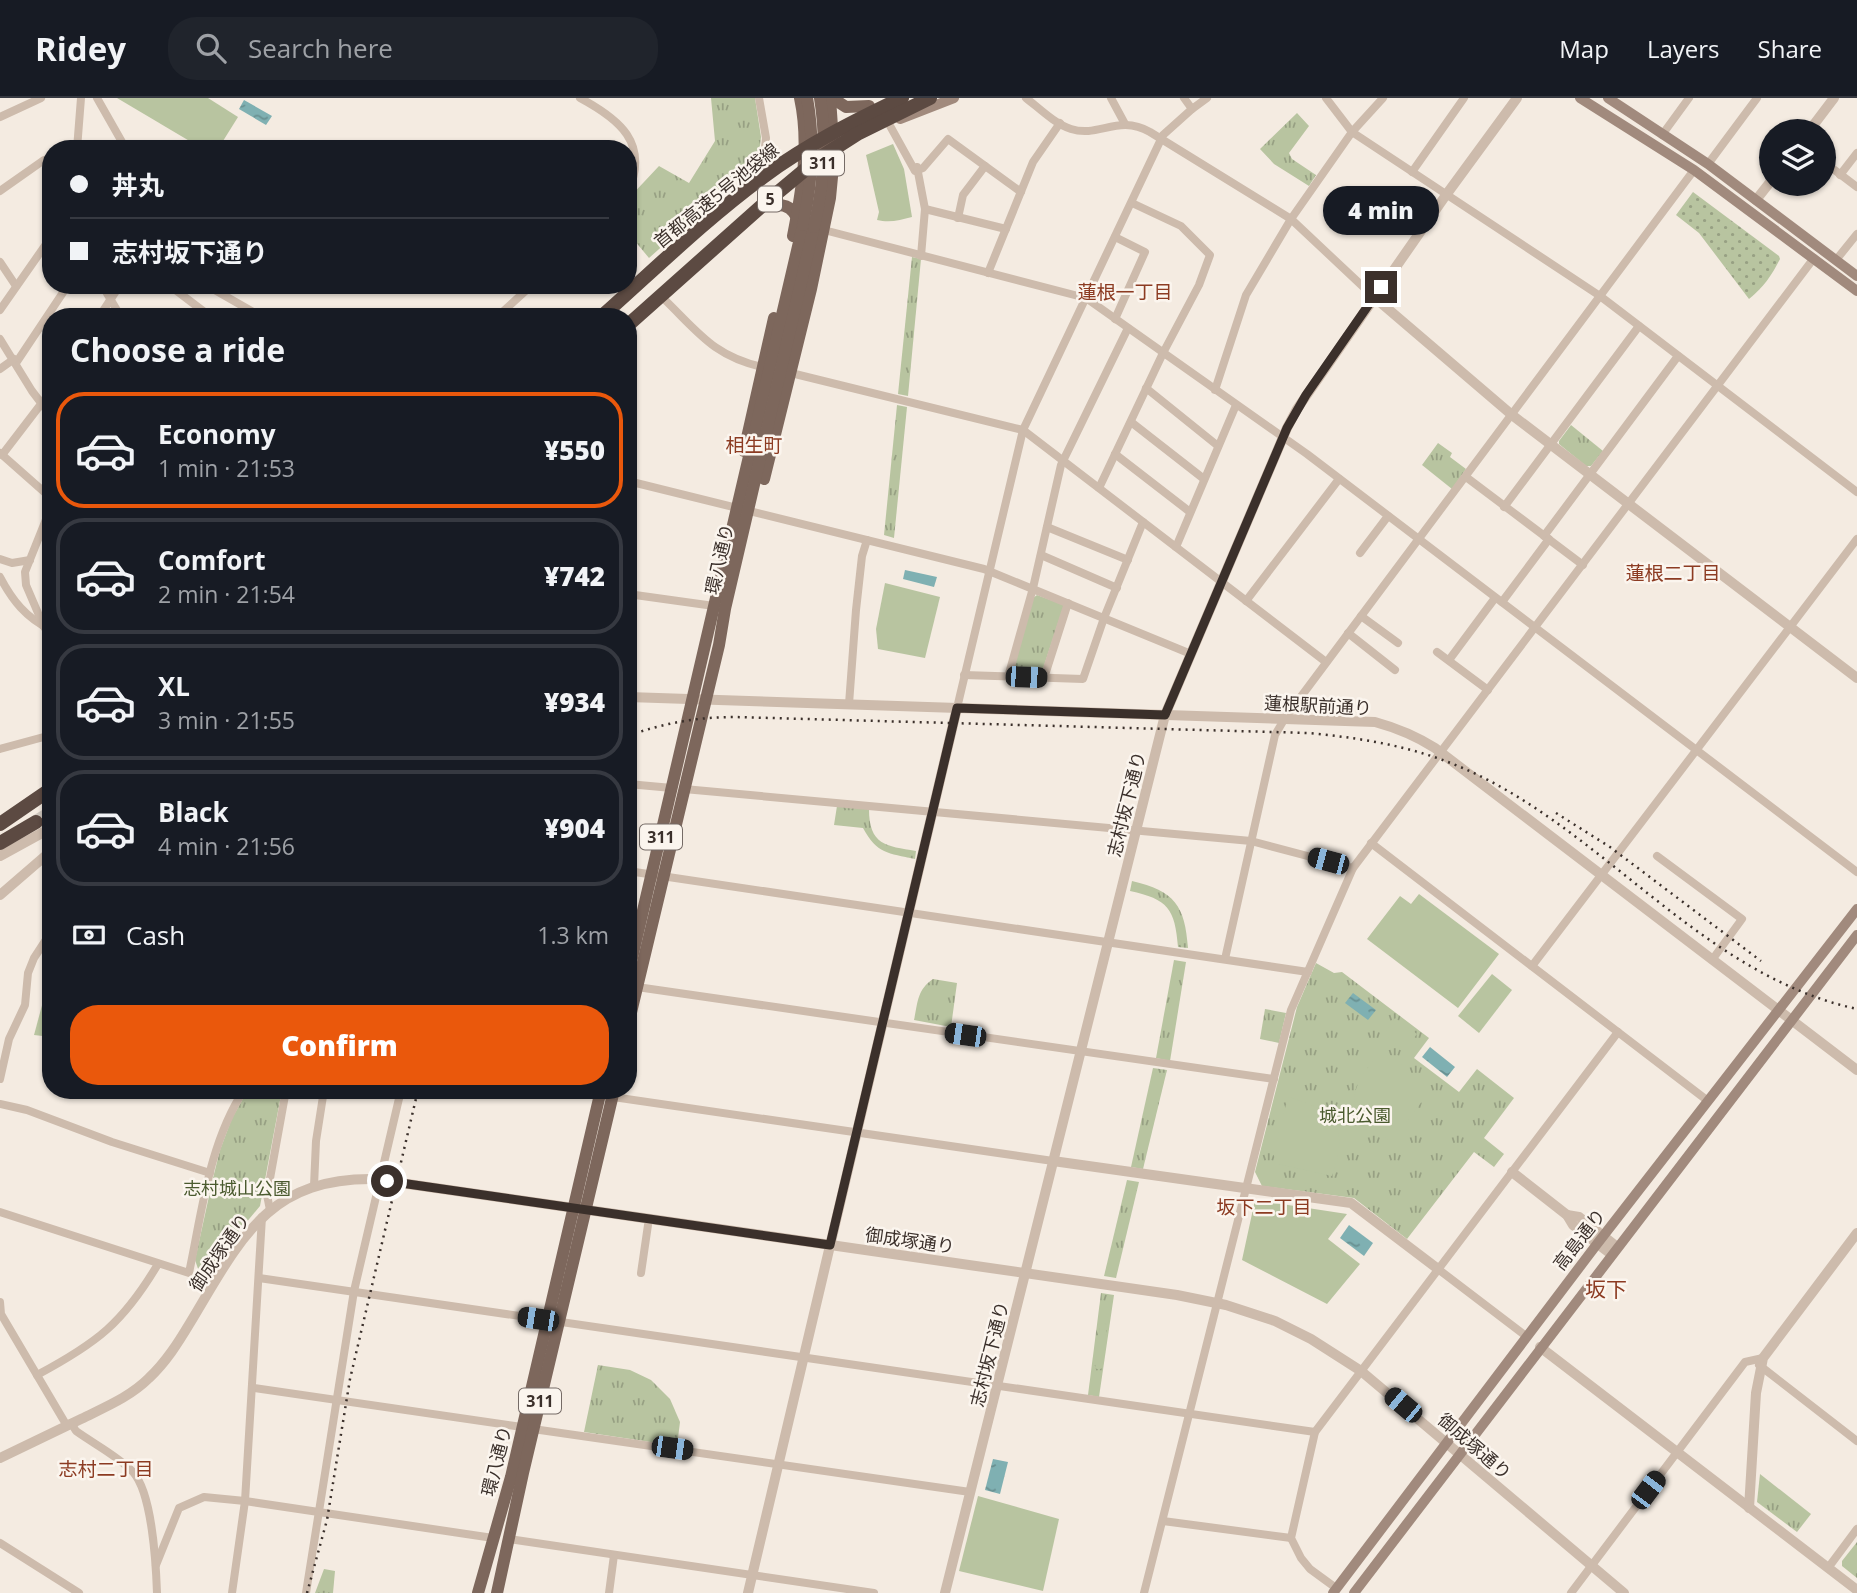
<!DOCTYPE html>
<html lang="en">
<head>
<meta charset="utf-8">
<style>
  :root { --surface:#171b24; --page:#20242c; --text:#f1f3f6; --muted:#9ea1a6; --line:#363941; --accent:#ea580c }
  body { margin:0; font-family:"Open Sans","Noto Sans JP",sans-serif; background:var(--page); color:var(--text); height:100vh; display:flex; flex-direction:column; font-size:26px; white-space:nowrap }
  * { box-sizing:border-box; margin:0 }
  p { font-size:23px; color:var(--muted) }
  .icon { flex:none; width:38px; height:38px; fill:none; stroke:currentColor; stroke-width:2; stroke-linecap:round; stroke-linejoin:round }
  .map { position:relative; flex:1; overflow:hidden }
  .side { position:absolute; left:42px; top:210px; width:595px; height:791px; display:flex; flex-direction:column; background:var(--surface); border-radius:28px; box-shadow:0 2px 5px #0004 }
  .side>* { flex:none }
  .banner { position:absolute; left:42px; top:42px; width:595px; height:154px; border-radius:28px; box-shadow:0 2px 5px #0004; display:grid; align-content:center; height:154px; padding:0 28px; background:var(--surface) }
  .controls { position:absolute; left:1759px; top:21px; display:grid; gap:14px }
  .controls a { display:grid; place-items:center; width:77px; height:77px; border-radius:50%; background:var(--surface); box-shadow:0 2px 5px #0004; font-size:35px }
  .end { position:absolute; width:32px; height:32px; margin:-16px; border:9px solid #3b302b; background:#fff; box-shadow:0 0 0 4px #fff }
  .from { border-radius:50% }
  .bubble { position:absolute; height:49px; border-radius:24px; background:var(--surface); box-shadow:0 2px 5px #0004; font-size:23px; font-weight:800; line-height:49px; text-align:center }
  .car { position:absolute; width:21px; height:42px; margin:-21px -10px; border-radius:9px; box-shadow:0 0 5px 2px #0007; background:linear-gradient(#222 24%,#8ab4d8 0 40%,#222 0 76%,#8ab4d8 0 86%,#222 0) }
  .banner b { display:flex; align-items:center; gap:24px; height:66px; font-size:26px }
  .banner b+b { border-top:2px solid var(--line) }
  .banner i { width:18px; height:18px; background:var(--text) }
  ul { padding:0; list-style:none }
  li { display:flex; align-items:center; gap:21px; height:116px; margin:0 14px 10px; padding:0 14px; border:4px solid var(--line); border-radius:28px }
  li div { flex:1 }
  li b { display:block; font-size:26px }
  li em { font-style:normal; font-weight:800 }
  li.current { border-color:var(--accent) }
  li>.icon { width:63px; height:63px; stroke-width:1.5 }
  h2 { padding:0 28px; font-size:32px; line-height:84px }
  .pay { display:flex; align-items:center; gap:18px; height:77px; padding:0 28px; font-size:26px }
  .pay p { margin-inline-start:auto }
  .primary-button { display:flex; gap:14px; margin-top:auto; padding:14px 28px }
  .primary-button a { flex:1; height:80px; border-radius:28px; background:var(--accent); color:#fff; font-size:28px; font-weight:800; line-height:80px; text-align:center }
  header { display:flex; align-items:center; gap:42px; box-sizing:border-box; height:98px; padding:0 35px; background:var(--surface); border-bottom:2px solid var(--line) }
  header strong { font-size:33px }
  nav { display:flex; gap:38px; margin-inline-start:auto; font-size:24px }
  .search { width:490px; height:63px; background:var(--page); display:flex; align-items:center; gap:18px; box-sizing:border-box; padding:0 24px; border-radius:28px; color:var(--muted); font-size:26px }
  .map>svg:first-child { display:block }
  .grass { fill:url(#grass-dots) }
  .park { fill:url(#park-tufts) }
  .pitch { fill:#b8c4a0 }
  .water { fill:url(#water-ripples) }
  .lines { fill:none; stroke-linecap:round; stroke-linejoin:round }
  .motorway-tunnel { stroke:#cfc6bd; stroke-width:14; stroke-dasharray:14 7; stroke-linecap:butt }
  .minor { stroke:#cdbbac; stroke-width:8 }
  .tertiary { stroke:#cdbbac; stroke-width:10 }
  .secondary { stroke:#a18a7d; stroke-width:10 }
  .primary { stroke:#7d675c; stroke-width:12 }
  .motorway { stroke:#5c4a42; stroke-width:14 }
  .rail { stroke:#3b302b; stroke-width:2.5; stroke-dasharray:2 5; stroke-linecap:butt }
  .primary-bridge { stroke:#7d675c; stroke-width:12 }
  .motorway-bridge { stroke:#5c4a42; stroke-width:14 }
  .route { stroke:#3b302b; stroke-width:9 }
  .labels { text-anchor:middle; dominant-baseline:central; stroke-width:5; stroke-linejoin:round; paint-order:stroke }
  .shield { fill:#fbf5ee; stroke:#756b66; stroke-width:2 }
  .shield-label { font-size:16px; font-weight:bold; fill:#3b302b }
  .street-label { font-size:18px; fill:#3b302b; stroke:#fbf5ee }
  .park-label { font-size:18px; fill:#4a5a2e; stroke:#fbf5ee }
  .neighbourhood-label { font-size:19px; fill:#8c3b22; stroke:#fbf5ee }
  .quarter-label { font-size:21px; fill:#8c3b22; stroke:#fbf5ee }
</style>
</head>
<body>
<header>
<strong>Ridey</strong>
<div class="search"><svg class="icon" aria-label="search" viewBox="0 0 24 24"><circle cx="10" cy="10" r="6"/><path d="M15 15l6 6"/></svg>Search here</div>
<nav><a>Map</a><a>Layers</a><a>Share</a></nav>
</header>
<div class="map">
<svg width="1857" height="1495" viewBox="0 0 1857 1495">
  <defs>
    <pattern id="grass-dots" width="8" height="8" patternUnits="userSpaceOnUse" patternTransform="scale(1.75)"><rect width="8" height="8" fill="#b8c4a0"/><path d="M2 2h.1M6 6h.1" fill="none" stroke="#97a083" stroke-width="1.8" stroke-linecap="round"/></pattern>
    <pattern id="park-tufts" width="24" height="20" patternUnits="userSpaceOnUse" patternTransform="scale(1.75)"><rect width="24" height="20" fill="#b8c4a0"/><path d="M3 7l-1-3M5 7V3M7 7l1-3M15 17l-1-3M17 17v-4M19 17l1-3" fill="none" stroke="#97a083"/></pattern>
    <pattern id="water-ripples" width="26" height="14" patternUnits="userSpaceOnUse" patternTransform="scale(1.75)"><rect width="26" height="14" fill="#7fb0b2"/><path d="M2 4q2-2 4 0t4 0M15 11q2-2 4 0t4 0" fill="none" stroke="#699091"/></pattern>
  </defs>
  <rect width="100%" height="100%" fill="#f4ebe1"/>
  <path class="grass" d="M1693,94L1779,158L1780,161C1772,177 1763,190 1749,201L1699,135L1676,117Z"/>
  <g class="park">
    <path d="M711,0H755L761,39L758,63L649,160L634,142L628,147V101L659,68L689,85L715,43Z"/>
    <path d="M1297,15L1309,28L1289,55L1292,61L1316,77L1309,88L1274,66L1260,51Z"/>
    <path d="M912,159L921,161L908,298L898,296Z"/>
    <path d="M897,307L907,309L894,440L884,437Z"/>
    <path d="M1571,327L1603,353L1591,368H1586L1559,346V343Z"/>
    <path d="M1438,345L1452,355L1450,359L1466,371L1452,391L1422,367Z"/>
    <path d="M1037,497L1064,507L1041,577H1015L1013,573L1033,500Z"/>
    <path d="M837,708L869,711C869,747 886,748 916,753L915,761C888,755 877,756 863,730L834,727Z"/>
    <path d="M1132,783C1175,793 1185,808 1188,850L1178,849C1175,811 1168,801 1130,793Z"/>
    <path d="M1174,862L1186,864L1170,963L1156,960Z"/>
    <path d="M1316,865L1334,875L1342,874L1429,940L1414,960L1459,994L1477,971L1514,1000L1484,1040L1504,1056L1494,1069L1474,1054L1407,1141L1354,1100L1262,1088L1255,1074L1297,909Z"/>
    <path d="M933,881L957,885L951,929L914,922C918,904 917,892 933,881Z"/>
    <path d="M1265,911L1286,915L1279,945L1260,941Z"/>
    <path d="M1153,970L1167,972L1143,1071L1131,1069Z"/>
    <path d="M248,992H282L260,1108L235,1138L204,1188L195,1162L213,1080L220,1052L232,1020Z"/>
    <path d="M1127,1082L1139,1084L1116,1180L1104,1178Z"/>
    <path d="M1101,1195L1114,1197L1099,1299L1088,1297Z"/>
    <path d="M598,1267L630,1272L651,1282L670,1301L680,1324L677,1348L584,1334Z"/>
    <path d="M1760,1376L1811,1416L1797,1434L1757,1404Z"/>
    <path d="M1857,1444V1480L1842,1468V1463Z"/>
    <path d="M324,1471L335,1473L333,1495H315Z"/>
  </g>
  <g class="pitch">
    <path d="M117,0H208L238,19L218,51H203Z"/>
    <path d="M893,46L904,71L912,119C900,122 890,125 877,122L879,114L866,57Z"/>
    <path d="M885,485L940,499L925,560L878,551L876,531Z"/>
    <path d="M1419,796L1499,856L1458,910L1367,841L1400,798L1411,806Z"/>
    <path d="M51,874V939L34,937Z"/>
    <path d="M1492,876L1512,892L1479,935L1458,918Z"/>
    <path d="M1395,920L1417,936L1405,952L1384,936Z"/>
    <path d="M1383,951L1426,987V998L1391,1044C1342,1011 1346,993 1383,951Z"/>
    <path d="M1288,999C1337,1013 1349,1029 1332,1078L1278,1066L1273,1056Z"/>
    <path d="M1255,1102L1347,1116L1328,1141L1360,1166L1327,1206L1242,1162Z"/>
    <path d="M1104,1224L1107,1228L1102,1270L1099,1272L1095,1270L1100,1227Z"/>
    <path d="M978,1398L1059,1421L1043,1493L959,1473Z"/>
  </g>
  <g class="water">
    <path d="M244,2L272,18L266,27L239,11Z"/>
    <path d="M905,472L937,479L934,489L903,481Z"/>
    <path d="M1353,895L1376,912L1368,922L1345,905Z"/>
    <path d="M1430,949L1455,969L1447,979L1422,959Z"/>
    <path d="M1349,1127L1373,1145L1364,1158L1340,1140Z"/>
    <path d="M993,1361L1008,1364L1000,1396L985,1392Z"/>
  </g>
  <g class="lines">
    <path class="motorway-tunnel" d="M36,724L51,715"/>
    <g class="minor">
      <path d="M97,0L126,51"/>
      <path d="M580,0C619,21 650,45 628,94"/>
      <path d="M759,0L766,40L762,76"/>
      <path d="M1026,0C1039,10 1055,26 1071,31C1099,40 1118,16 1150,34L1291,121L1374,199"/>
      <path d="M1111,0L1125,26"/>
      <path d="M1184,0L1192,11"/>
      <path d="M1326,0L1352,34L1600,198L1857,394"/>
      <path d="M0,19L41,0"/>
      <path d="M889,26L915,73L923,70L948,41L1021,94"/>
      <path d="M1662,37L1689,0"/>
      <path d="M77,51L81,0"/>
      <path d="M1824,64L1857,89"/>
      <path d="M1708,66L1757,0"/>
      <path d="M917,69L925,111L921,158"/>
      <path d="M1412,74L1464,0"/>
      <path d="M1840,77L1857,55"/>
      <path d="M0,93L44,62L51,60"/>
      <path d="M925,111L1006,131"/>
      <path d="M958,120L963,97L985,68"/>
      <path d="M824,132L1086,200L1307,356L1857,774"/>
      <path d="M1115,139L1145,154L1115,221"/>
      <path d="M1836,162L1857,136"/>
      <path d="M0,164L16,188"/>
      <path d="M988,175L1033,64L1060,25"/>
      <path d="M102,187L121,219"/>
      <path d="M169,187L211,219"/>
      <path d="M206,187L262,219"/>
      <path d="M665,202C699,235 714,258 762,269"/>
      <path d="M0,212L51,139"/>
      <path d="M99,219L120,187"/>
      <path d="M497,219L532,187"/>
      <path d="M0,241L32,293L51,318"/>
      <path d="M16,265L68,187"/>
      <path d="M0,271L14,261"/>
      <path d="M791,275L1023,332L1326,564"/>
      <path d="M1146,290L1218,348"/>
      <path d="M1215,292L1246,197L1291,121L1352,34L1383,0"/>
      <path d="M1131,324L1204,381"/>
      <path d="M0,355L51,400"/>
      <path d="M1115,356L1190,414"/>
      <path d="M2,357L51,293"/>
      <path d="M1466,379L1583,467"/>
      <path d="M628,383L984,471L1191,556"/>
      <path d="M1099,390L1163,255L1199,187L1210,157L1181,128L1132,105"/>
      <path d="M1504,409L1639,228"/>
      <path d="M1047,429L1128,462"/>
      <path d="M1544,438L1678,258"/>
      <path d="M1176,449L1236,307"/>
      <path d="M1360,455L1388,418"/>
      <path d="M1041,457L1117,490"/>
      <path d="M0,461L12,465L30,462"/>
      <path d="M0,479C12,502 26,520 51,532"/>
      <path d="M628,496L714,508"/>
      <path d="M1246,503L1339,381"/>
      <path d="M1502,504L1549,441"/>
      <path d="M1361,518L1398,545"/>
      <path d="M44,529L26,487L25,474L51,409"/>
      <path d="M1348,535L1395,572"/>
      <path d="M1437,554L1488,592"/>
      <path d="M1449,562L1495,500"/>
      <path d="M964,577L1083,581L1104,520L1143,424"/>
      <path d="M1008,579L1033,490L1061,367L1128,230"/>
      <path d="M1044,580L1068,505"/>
      <path d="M849,606L856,512L862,458L867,442"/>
      <path d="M957,610L1023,332L1163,37L1192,11L1207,0"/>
      <path d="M0,651L51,637"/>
      <path d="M628,686L672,690"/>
      <path d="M684,691L1251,743L1353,770"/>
      <path d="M1371,745L1708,1003"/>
      <path d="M1657,758L1742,821L1712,862"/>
      <path d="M628,773L1308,874"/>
      <path d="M1225,861L1275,637L1285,620L1694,72"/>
      <path d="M1532,868L1857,441"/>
      <path d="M637,889L1274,981"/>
      <path d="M0,981L9,941L25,907L28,875L34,860L51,834"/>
      <path d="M565,992L1053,1063"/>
      <path d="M0,1006L27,1012L112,1044L210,1075"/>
      <path d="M314,1088L316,1043L324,992"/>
      <path d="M270,1112L267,1097L286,992"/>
      <path d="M0,1114L189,1175C202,1114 209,1045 244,992"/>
      <path d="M1438,1171L1526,1238"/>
      <path d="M641,1175L648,1127"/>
      <path d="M259,1180L1315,1334"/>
      <path d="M0,1204L1,1216L67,1328"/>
      <path d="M1759,1267L1857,1343"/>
      <path d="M37,1277C97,1245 123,1225 158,1166"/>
      <path d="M254,1290L522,1329"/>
      <path d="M71,1325L76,1333C94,1346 118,1358 133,1374C152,1395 156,1466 157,1495"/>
      <path d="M533,1331L970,1394"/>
      <path d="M1163,1423L1291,1440"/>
      <path d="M509,1441L874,1495"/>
      <path d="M0,1445L79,1495"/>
      <path d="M156,1467L179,1410L204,1399L245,1403L493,1440"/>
      <path d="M1828,1470L1857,1431"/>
      <path d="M1336,1490L1310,1471L1301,1460L1291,1440L1315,1334L1618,934"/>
      <path d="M232,1495L245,1403L262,1119"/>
      <path d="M306,1495L354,1193L401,992"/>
      <path d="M609,1495L614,1457"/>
      <path d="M1144,1495L1291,912L1353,770L1814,160"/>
      <path d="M1571,1495L1745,1264L1763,1260"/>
    </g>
    <g class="tertiary">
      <path d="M1809,33L1834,0"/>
      <path d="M1756,102L1771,83"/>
      <path d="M1374,199L1512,317L1857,580"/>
      <path d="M628,599L1375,624C1397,630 1416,638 1435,650L1857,972"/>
      <path d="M0,758L51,730"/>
      <path d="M0,797L51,753"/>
      <path d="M1053,1063L1351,1105L1438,1171"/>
      <path d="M1512,1074L1567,1117L1573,1127L1611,1156"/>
      <path d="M1567,1117L1579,1119L1617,1149"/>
      <path d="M1540,1249L1857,1492"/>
      <path d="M0,1360C27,1347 54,1334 81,1321C105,1309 130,1299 149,1280C166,1264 178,1245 190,1225C239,1144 266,1080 373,1081L1177,1197L1226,1207L1275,1223L1311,1241L1361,1273L1624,1495"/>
      <path d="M1749,1410L1756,1295L1763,1260L1857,1135"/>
      <path d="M748,1495L957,610"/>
      <path d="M945,1495L1165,617L1287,330L1297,311L1446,97L1517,0"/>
    </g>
    <g class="secondary">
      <path d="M1580,0L1694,72L1857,193"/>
      <path d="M1608,0L1708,66L1857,178"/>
      <path d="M900,21L954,0"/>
      <path d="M1333,1495L1597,1146L1857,811"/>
      <path d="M1354,1495L1857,837"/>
    </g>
    <g class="primary">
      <path d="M832,0L846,9L869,8"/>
      <path d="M770,108C782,105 792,108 797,120"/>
      <path d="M793,138C802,92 810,46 800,0"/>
      <path d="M744,353L774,220"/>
      <path d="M764,381L811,191L830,100L834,58L830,0"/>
      <path d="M628,877L803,127"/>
      <path d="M628,927L719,547L725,511L814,129"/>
      <path d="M478,1495L511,1379L601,992"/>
      <path d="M497,1495L523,1375L614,992"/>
    </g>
    <g class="motorway">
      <path d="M0,726L51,691"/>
      <path d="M0,745L36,724"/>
    </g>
    <g class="rail">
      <path d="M628,638C663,625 698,619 735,619L1308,635C1372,641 1428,651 1486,681C1615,747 1710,879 1857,911"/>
      <path d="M1556,715L1610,749L1761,863"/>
      <path d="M307,1495L327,1422L350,1281L418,992"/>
    </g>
    <g class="primary-bridge">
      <path d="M803,127C812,85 815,43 807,0"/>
      <path d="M814,129C824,86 827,43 820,0"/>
    </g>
    <g class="motorway-bridge">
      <path d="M601,219C654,172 706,121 763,79C806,47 854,23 902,0"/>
      <path d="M628,227L765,105L818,61L857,36L930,0"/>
    </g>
  </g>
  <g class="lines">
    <path class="route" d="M387,1083L830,1147L957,610L1165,617L1287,330L1306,297L1381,189"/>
  </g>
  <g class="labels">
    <g class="shield">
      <rect x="802" y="52.5" width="42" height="25" rx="5"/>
      <rect x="758" y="88.5" width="24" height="25" rx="5"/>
      <rect x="640" y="726.5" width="42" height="25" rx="5"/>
      <rect x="519" y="1290.5" width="42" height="25" rx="5"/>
    </g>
    <g class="shield-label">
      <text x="823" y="65">311</text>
      <text x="770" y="101">5</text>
      <text x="661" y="739">311</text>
      <text x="540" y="1303">311</text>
    </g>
    <g class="street-label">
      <text transform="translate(716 97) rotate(-39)">首都高速5号池袋線</text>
      <text transform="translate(719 461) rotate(-77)">環八通り</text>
      <text transform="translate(1318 607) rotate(3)">蓮根駅前通り</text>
      <text transform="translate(1126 706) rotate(-76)">志村坂下通り</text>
      <text transform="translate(1579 1141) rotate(-52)">高島通り</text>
      <text transform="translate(910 1142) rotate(8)">御成塚通り</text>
      <text transform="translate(219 1154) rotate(-55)">御成塚通り</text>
      <text transform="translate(989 1256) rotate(-76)">志村坂下通り</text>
      <text transform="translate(1475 1348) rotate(41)">御成塚通り</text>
      <text transform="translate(496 1363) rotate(-76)">環八通り</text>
    </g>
    <g class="park-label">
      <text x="1355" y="1017">城北公園</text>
      <text x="237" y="1090">志村城山公園</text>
    </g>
    <g class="neighbourhood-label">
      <text x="1125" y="194">蓮根一丁目</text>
      <text x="754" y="347">相生町</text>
      <text x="1673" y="475">蓮根二丁目</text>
      <text x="1264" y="1109">坂下二丁目</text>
      <text x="106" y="1371">志村二丁目</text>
    </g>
    <g class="quarter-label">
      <text x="1606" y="1191">坂下</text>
    </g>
  </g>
</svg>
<div class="controls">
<a><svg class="icon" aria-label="layers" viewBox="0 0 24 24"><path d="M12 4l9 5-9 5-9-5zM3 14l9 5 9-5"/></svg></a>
</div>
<i class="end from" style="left:387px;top:1083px"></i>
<i class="end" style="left:1381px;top:189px"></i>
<div class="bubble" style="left:1323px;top:88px;width:116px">4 min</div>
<i class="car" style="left:1026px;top:579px;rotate:92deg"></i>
<i class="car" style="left:1328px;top:763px;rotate:285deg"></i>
<i class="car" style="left:965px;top:937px;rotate:278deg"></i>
<i class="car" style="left:538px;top:1221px;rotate:279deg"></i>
<i class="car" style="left:1403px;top:1307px;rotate:310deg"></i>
<i class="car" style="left:672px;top:1350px;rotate:98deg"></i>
<i class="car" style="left:1648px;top:1392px;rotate:37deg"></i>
<div class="banner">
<b><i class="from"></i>丼丸</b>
<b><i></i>志村坂下通り</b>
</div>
<section class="side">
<h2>Choose a ride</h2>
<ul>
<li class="current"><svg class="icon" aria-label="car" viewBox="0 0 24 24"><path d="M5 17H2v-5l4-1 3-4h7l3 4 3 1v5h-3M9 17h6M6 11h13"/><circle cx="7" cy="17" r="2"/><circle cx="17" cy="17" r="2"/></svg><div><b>Economy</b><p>1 min · 21:53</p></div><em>¥550</em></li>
<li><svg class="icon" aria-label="car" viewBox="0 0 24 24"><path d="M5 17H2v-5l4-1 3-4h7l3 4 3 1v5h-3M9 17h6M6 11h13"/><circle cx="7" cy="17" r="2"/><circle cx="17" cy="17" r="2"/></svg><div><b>Comfort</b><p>2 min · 21:54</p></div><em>¥742</em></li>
<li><svg class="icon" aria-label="car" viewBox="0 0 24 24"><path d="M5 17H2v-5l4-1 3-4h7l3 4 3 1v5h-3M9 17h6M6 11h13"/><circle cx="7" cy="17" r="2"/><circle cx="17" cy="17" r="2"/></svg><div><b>XL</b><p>3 min · 21:55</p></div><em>¥934</em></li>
<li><svg class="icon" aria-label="car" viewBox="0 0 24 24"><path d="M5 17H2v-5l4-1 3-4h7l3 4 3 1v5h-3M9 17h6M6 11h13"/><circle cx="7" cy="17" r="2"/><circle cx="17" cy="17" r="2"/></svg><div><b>Black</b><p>4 min · 21:56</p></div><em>¥904</em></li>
</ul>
<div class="pay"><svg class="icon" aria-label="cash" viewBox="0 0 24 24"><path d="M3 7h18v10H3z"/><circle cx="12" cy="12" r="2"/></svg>Cash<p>1.3 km</p></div>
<div class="primary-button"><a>Confirm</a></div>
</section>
</div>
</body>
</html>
